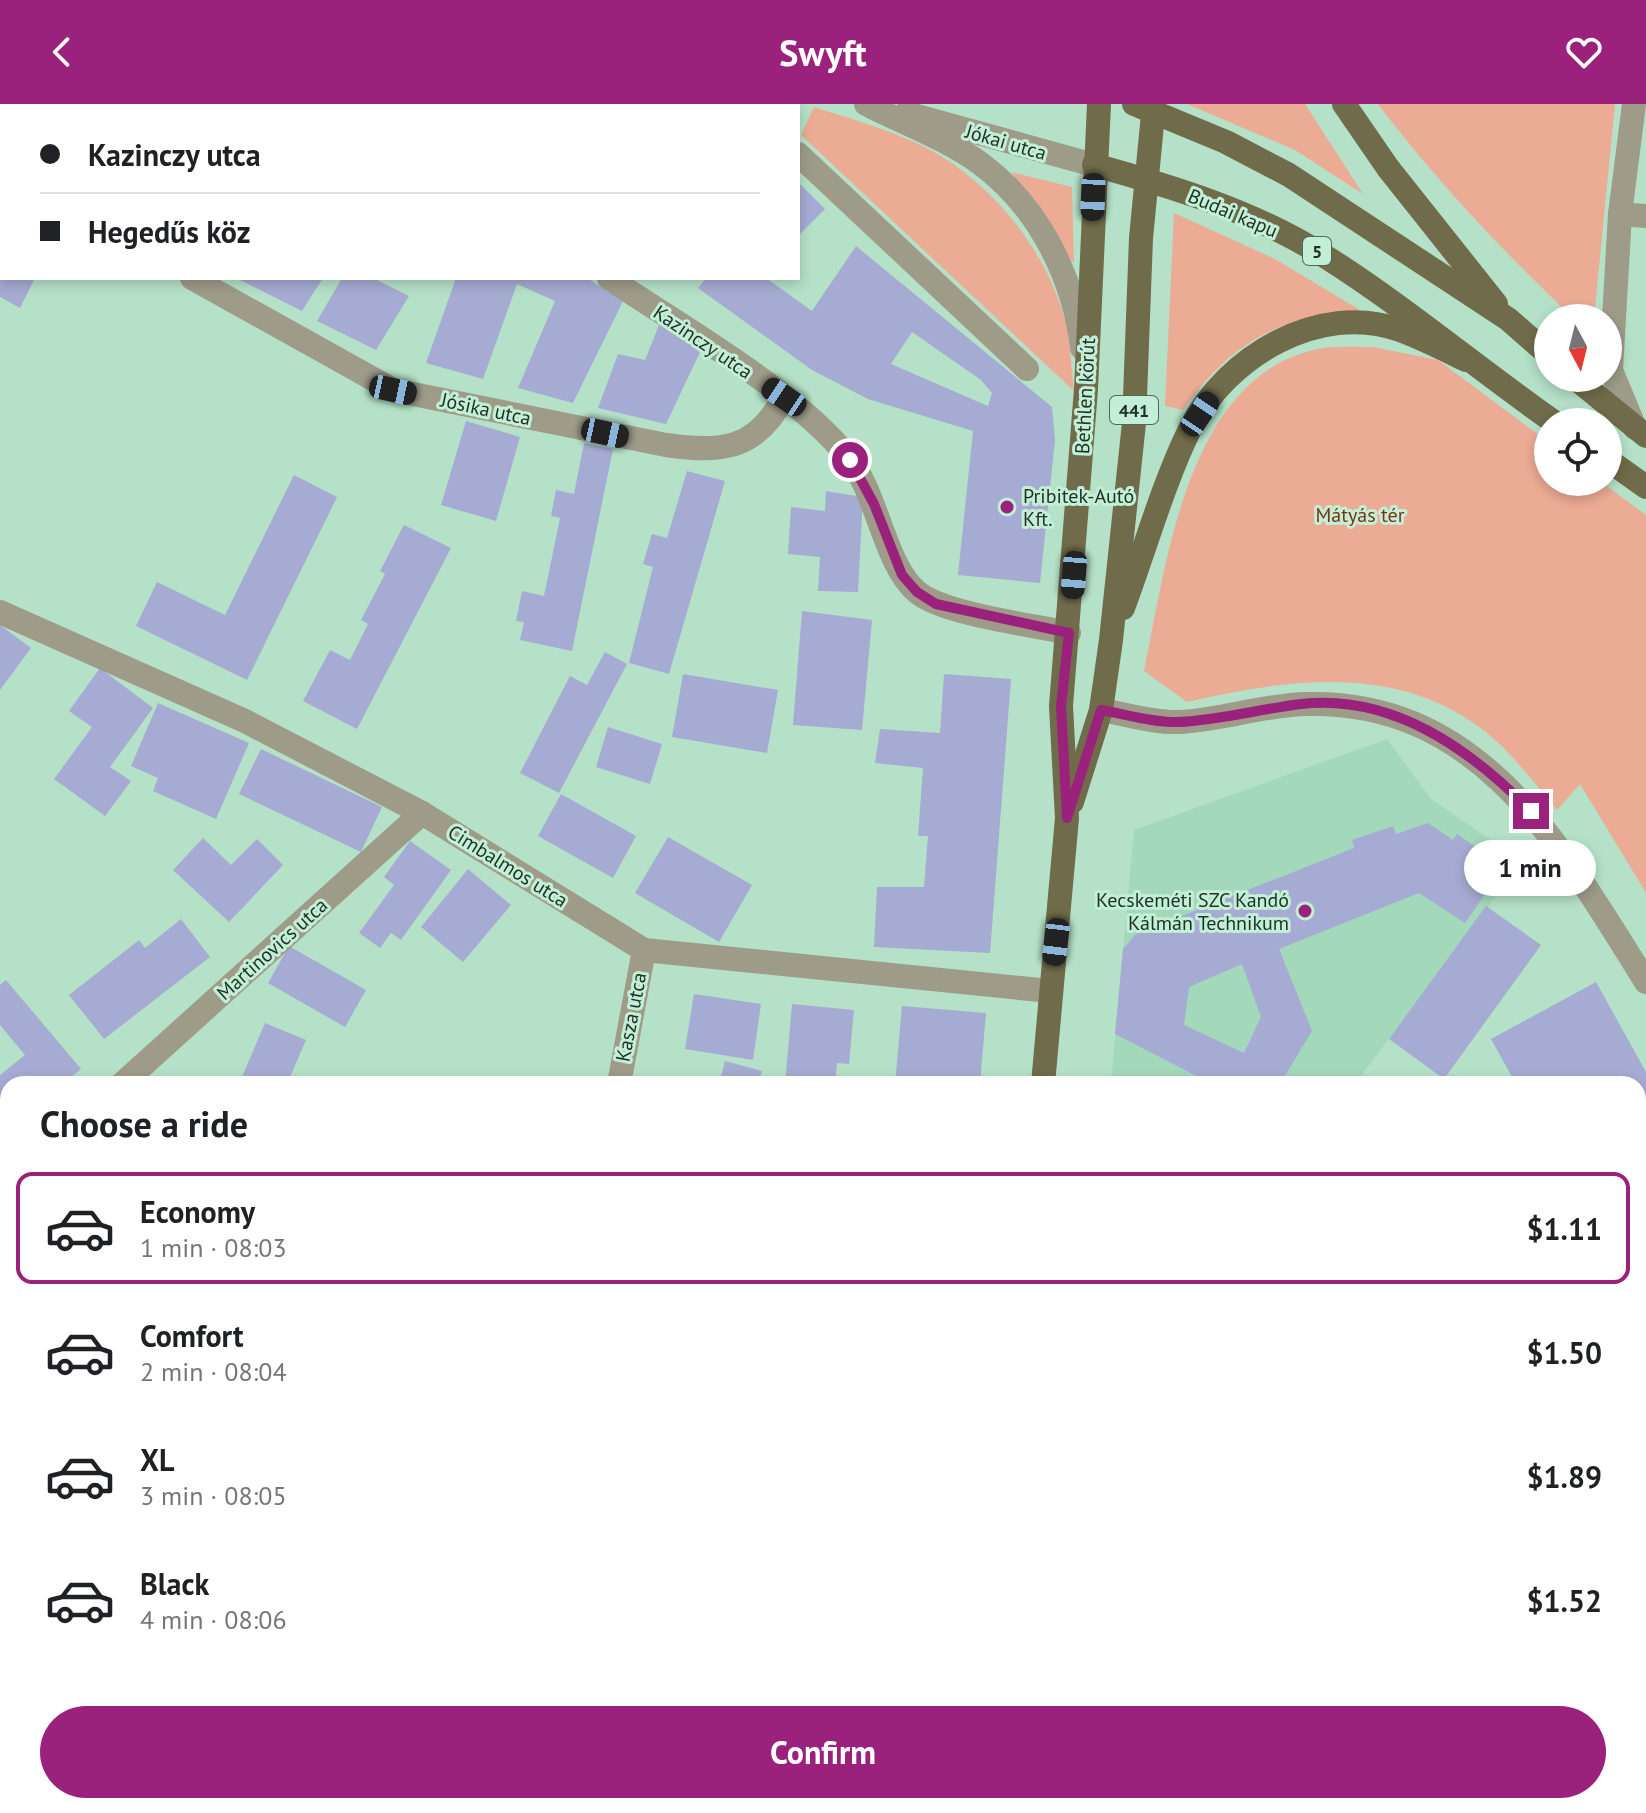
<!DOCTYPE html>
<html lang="en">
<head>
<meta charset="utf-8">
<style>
  :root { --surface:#fff; --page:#f2f2f2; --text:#202124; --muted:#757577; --line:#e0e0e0; --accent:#9a227d }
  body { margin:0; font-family:"PT Sans",sans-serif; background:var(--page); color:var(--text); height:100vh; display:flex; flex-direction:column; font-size:30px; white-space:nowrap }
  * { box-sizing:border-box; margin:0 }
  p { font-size:26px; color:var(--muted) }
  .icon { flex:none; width:44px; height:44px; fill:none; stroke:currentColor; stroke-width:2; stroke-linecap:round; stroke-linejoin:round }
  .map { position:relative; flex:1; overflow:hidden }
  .panel { position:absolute; left:0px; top:972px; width:1646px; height:738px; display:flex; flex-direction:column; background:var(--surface); border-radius:24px 24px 0 0; box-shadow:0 4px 12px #0003 }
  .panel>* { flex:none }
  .guide { position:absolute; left:0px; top:0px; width:800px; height:176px; box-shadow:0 4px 12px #0003; display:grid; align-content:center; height:176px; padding:0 40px; background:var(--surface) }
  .needle { width:52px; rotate:173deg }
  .tools { position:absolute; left:1534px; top:200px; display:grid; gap:16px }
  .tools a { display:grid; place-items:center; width:88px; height:88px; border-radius:50%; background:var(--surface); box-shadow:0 4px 12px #0003; font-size:40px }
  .end { position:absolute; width:36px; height:36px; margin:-18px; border:10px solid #9a227d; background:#fff; box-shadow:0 0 0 4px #fff }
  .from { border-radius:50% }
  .bubble { position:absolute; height:56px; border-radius:28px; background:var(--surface); box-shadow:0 4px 12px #0003; font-size:26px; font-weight:700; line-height:56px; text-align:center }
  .car { position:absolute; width:24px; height:48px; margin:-24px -12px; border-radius:10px; box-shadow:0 0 6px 2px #0007; background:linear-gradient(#222 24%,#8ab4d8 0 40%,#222 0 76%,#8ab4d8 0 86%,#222 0) }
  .guide b { display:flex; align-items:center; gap:28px; height:76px; font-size:30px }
  .guide b+b { border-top:2px solid var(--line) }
  .guide i { width:20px; height:20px; background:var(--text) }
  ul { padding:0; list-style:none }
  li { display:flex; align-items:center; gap:24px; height:112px; margin:0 16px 12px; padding:0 24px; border:4px solid transparent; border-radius:16px }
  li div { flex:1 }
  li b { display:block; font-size:30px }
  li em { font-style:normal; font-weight:700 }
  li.selected { border-color:var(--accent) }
  li>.icon { width:72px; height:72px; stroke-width:1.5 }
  h2 { padding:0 40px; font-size:36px; line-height:96px }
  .button { display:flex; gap:16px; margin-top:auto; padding:16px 40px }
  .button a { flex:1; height:92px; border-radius:48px; background:var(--accent); color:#fff; font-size:32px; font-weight:700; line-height:92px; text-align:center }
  header { display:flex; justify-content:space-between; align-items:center; height:104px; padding:0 40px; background:var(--accent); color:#fff; font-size:36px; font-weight:700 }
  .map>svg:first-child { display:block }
  .built { fill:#a4d8bb }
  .green { fill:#ecab94 }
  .building { fill:#a6abd3; fill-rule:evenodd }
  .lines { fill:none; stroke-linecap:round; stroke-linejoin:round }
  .minor { stroke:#9e9b89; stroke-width:24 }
  .major { stroke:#706b4a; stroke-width:24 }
  .route { stroke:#9a227d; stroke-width:10 }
  .poi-dot { fill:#9a227d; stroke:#c2efd5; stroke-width:3 }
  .labels { text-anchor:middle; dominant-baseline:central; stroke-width:6; stroke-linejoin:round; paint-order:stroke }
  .shield { fill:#c2efd5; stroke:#50695b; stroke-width:2 }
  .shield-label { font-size:18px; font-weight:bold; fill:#1f3027 }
  .street-label { font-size:20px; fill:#1f3027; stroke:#c2efd5 }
  .poi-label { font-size:20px; fill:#1f3027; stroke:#c2efd5; text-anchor:start }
  .park-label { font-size:20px; fill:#7a3115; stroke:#c2efd5 }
</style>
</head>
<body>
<header><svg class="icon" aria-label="back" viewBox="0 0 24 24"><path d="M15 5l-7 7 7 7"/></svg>Swyft<svg class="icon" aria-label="heart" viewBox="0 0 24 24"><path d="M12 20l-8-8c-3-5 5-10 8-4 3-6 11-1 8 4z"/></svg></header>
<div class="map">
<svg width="1646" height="1709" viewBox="0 0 1646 1709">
  <rect width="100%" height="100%" fill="#b5e1c8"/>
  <g class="built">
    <path d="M1387,635L1431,695L1522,757L1355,980H1111L1134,726Z"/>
    <path d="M1638,1152L1646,1156V1709H1130L1128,1702H1638Z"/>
  </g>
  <g class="green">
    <path d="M1187,0H1305L1363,90L1295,46Z"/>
    <path d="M1378,0H1615L1594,214H1573C1502,146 1437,78 1378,0Z"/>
    <path d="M814,3C845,13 877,22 907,35C982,65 1046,141 1066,220C1071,241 1071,265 1074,287L801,31Z"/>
    <path d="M1011,68L1072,83L1074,159L1066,151Z"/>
    <path d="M1174,109L1275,155L1360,206C1278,213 1231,238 1183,306L1165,302Z"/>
    <path d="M1373,243L1438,256L1548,338V378H1601L1646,411V789L1580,680L1557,706C1534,679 1511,647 1482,625C1395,559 1286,575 1187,598L1144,567C1166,461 1187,272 1318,245C1335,242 1355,243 1373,243Z"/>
  </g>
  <g class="building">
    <path d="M798,78L825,105L798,132Z"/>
    <path d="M856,142L1052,303L1055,336L1040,479L958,471L973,327L868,295L812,266L698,184L706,174H766L812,207ZM912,228L981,276L992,289L988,302L891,260Z"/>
    <path d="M0,174H35L20,204L0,193Z"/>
    <path d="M236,174H323L302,207Z"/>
    <path d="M342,174H373L409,192L376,246L317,217Z"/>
    <path d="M456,174H587L623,197L573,299L518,284L555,197L517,180L483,275L426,259Z"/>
    <path d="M659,221L701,246L666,320L598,304L618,250L645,256Z"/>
    <path d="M466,317L520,333L496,417L441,401Z"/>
    <path d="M584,339L613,345L572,547L520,536L524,518L516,517L522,487L544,492L560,414L551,412L556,386L574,390Z"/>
    <path d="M687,367L725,377L669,570L629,559L653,463L643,460L652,430L667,434Z"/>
    <path d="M294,371L337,393L247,576L136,522L157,478L225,511Z"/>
    <path d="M826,387L863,393L858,488L818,487L820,453L788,450L791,403L825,407Z"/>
    <path d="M404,421L451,444L357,625L303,597L330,546L350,556L368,520L361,516L385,470L380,467Z"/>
    <path d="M802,507L872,516L862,626L793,621Z"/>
    <path d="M0,521L31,544L0,586Z"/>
    <path d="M605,548L627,560L559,689L520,669L570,572L587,581Z"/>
    <path d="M100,564L153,604L110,663L131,677L105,712L54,675L92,623L69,607Z"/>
    <path d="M683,570L778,586L767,649L672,633Z"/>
    <path d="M944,570L1011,575L990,849L874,843L877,783H924L928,732H918L923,664L875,659L880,625L940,629Z"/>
    <path d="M158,599L249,639L216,715L153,687L158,674L131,662Z"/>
    <path d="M608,623L662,640L650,680L596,663Z"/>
    <path d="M261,645L382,703L361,748L239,690Z"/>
    <path d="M561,690L636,732L613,774L538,732Z"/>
    <path d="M1428,719L1453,736L1457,730L1504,763L1465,819L1419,789L1279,845L1312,927L1280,980H1212L1115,930L1123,845L1136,830L1354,744L1352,736L1393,722L1396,730ZM1242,860L1261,913L1244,949L1184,921L1189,883Z"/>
    <path d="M668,733L752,781L719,838L635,789Z"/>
    <path d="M203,734L231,761L257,735L283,761L229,818L173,766Z"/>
    <path d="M410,737L451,766L401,836L391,829L380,844L359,829L394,781L384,773Z"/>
    <path d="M468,765L511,801L463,858L421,823Z"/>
    <path d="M1486,802L1541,841L1444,975L1389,935Z"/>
    <path d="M181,815L210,853L104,935L69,891L139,836L145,844Z"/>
    <path d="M289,842L366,886L345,923L268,879Z"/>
    <path d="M6,876L81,965L62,980H8V1025L0,1032V971L25,951L0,921V881Z"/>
    <path d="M1596,878L1646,968V1046L1638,1050V980H1516L1491,935Z"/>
    <path d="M694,890L761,900L753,956L685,945Z"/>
    <path d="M792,900L854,906L849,960L837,959L835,980H785Z"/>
    <path d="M902,902L986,909L980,980L940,977V980H895Z"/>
    <path d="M265,919L306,936L287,980H239Z"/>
    <path d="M725,957L762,967L759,980H719Z"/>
    <path d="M1638,1165L1646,1169V1242L1638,1238Z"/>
    <path d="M8,1180V1264L0,1257V1190Z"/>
    <path d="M8,1274V1327L0,1322V1286Z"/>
    <path d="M0,1379L8,1384V1438L0,1433Z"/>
    <path d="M0,1675L8,1679V1702H13L11,1709H0Z"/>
    <path d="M117,1702H158L155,1709H115Z"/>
    <path d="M188,1702H244L241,1709H185Z"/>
  </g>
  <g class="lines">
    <g class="minor">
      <path d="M218,0L222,2"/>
      <path d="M757,0V2"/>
      <path d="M866,0C903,19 947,35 981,60C1039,103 1074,174 1082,244"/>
      <path d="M1634,0L1620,110L1611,266L1635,324"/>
      <path d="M906,9L1094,61"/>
      <path d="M798,50L1027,265"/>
      <path d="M0,67L2,68"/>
      <path d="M1620,110L1646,112"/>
      <path d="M192,174L393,286L666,341C721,349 756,346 784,293"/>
      <path d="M609,174C681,223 794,286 848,353C878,390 884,460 917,488C943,510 1032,521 1069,529"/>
      <path d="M0,508L245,617L422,709L644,846L1050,887"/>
      <path d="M1101,606C1125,610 1154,619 1179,618C1221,616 1263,601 1306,600C1483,595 1564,748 1646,878"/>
      <path d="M122,980L422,709"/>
      <path d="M619,980L644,846"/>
      <path d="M0,1095L8,1104"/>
      <path d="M1085,1702L1087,1709"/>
    </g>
    <g class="major">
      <path d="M1134,0L1226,38L1289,71L1508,215L1548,250"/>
      <path d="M1344,0L1388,64L1496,200"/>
      <path d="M1094,61C1174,83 1256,108 1326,153C1405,203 1477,264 1554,318"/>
      <path d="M1575,274L1646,332"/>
      <path d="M1608,356L1646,383"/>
      <path d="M1123,504C1144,448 1164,377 1190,325C1226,253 1319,197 1400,226C1422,234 1445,246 1466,256"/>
      <path d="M1072,698L1101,606L1111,536L1134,319L1141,134L1154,0"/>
      <path d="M1043,980L1067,714L1061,602L1086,285L1099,0"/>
      <path d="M0,1513L8,1518"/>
      <path d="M337,1702L350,1709"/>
      <path d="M806,1709L815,1702"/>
    </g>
  </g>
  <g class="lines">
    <path class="route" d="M850,356L874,400L902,471L917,488L936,500L1069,529L1061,602L1067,714L1101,606C1125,610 1154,619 1179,618C1220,616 1260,605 1301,600C1393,590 1470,645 1531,707"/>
  </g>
  <g class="poi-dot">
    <circle cx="1007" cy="403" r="8"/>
    <circle cx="1305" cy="807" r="8"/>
  </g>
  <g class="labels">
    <g class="shield">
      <rect x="1303" y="133" width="28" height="28" rx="6"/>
      <rect x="1110" y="292" width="48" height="28" rx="6"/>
    </g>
    <g class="shield-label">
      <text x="1317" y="147">5</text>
      <text x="1134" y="306">441</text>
    </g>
    <g class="street-label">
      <text transform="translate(1006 38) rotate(16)">Jókai utca</text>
      <text transform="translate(1233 109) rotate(23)">Budai kapu</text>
      <text transform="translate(703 238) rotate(34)">Kazinczy utca</text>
      <text transform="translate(1085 292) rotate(-87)">Bethlen körút</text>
      <text transform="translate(486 305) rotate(12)">Jósika utca</text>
      <text transform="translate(508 762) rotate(32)">Cimbalmos utca</text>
      <text transform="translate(272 845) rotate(-42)">Martinovics utca</text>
      <text transform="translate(631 913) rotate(-79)">Kasza utca</text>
    </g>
    <g class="poi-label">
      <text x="1023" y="392">Pribitek-Autó<tspan x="1023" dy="23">Kft.</tspan></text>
      <text x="1289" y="796" text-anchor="end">Kecskeméti SZC Kandó<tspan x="1289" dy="23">Kálmán Technikum</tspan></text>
    </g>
    <g class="park-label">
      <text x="1360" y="411">Mátyás tér</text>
    </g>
  </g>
</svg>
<div class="tools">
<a><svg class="needle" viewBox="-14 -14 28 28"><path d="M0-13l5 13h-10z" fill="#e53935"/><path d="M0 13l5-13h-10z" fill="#757577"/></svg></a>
<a><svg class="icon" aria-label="locate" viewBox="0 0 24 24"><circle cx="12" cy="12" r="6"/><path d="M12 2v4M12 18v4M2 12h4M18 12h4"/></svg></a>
</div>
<i class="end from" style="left:850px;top:356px"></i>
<i class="end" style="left:1531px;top:707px"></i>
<div class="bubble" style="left:1464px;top:736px;width:132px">1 min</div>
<i class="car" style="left:1093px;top:93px;rotate:182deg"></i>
<i class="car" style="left:393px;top:286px;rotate:102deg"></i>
<i class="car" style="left:784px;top:293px;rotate:304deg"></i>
<i class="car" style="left:1200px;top:310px;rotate:34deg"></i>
<i class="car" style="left:605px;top:329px;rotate:102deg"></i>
<i class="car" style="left:1074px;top:471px;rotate:185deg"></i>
<i class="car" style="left:1056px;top:838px;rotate:187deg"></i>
<div class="guide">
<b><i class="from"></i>Kazinczy utca</b>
<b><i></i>Hegedűs köz</b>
</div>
<section class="panel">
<h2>Choose a ride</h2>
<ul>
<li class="selected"><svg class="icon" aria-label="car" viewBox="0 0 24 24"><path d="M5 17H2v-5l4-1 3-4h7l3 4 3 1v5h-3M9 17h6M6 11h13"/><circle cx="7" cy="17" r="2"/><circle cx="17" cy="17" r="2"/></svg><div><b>Economy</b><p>1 min · 08:03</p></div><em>$1.11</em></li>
<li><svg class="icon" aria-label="car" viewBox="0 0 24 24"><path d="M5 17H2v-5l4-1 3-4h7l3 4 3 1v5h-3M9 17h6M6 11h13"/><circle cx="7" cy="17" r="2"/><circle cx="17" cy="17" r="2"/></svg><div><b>Comfort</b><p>2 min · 08:04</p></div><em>$1.50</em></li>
<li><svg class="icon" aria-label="car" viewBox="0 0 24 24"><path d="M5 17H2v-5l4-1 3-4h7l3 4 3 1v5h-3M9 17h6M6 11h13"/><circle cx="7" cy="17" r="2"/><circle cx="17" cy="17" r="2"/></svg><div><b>XL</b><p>3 min · 08:05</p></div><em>$1.89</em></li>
<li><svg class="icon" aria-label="car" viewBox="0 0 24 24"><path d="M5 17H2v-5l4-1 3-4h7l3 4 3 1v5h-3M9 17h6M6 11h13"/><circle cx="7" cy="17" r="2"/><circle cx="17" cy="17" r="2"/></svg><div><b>Black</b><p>4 min · 08:06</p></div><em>$1.52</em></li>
</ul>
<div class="button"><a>Confirm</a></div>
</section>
</div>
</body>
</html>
